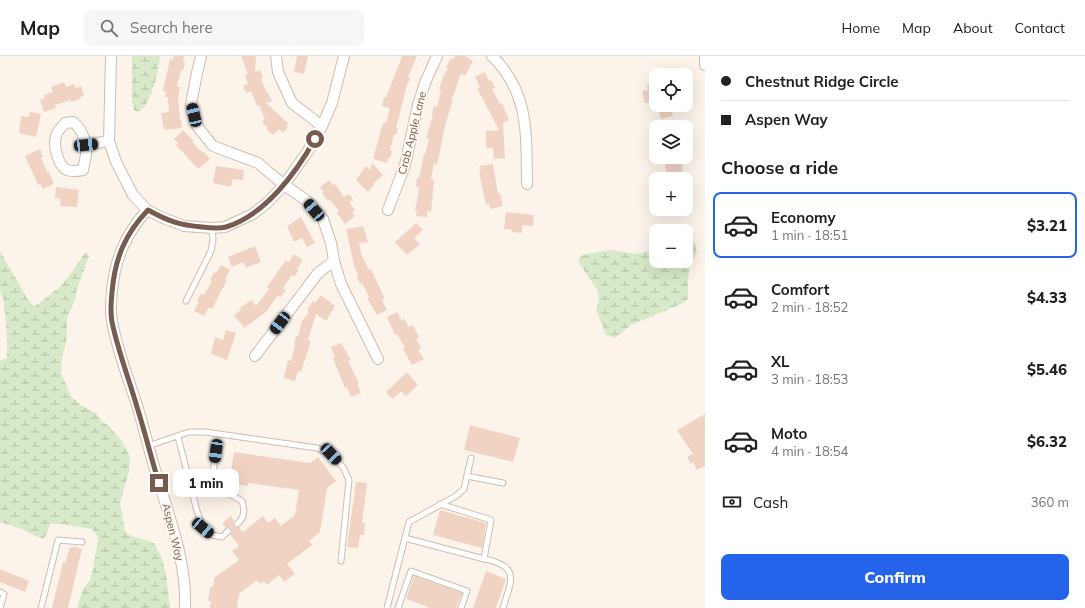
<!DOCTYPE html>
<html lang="en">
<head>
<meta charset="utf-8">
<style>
  :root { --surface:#fff; --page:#f6f6f6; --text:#202124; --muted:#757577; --line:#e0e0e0; --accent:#2563eb }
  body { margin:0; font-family:Mulish,sans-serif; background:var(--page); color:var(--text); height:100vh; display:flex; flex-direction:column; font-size:15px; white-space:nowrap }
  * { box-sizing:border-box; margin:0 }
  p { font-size:13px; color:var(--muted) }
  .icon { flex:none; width:22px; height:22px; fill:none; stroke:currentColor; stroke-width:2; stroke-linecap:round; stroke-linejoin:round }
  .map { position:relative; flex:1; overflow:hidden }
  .side { display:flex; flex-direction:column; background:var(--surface); width:380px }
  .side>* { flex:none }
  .banner { display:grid; align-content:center; height:88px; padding:0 16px; background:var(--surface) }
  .buttons { position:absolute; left:649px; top:12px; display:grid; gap:8px }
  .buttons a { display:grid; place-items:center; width:44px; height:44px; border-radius:8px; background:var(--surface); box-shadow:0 4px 16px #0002; font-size:20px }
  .end { position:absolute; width:18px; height:18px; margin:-9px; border:5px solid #765b4e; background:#fff; box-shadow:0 0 0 2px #fff }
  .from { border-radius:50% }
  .bubble { position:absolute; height:28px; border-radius:8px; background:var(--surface); box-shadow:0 4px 16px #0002; font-size:13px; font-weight:800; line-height:28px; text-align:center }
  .car { position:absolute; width:12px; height:24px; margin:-12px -6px; border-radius:5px; box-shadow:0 0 3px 1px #0007; background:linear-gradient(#222 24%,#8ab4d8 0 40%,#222 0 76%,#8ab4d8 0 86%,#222 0) }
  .banner b { display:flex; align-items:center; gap:14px; height:38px; font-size:15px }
  .banner b+b { border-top:1px solid var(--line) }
  .banner i { width:10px; height:10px; background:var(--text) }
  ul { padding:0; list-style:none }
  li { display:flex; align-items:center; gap:12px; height:66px; margin:0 8px 6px; padding:0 8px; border:2px solid transparent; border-radius:8px }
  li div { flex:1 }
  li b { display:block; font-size:15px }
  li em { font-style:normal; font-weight:800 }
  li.selected { border-color:var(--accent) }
  li>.icon { width:36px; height:36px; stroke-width:1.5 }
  h2 { padding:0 16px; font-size:18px; line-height:48px }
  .pay { display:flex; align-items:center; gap:10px; height:44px; padding:0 16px; font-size:15px }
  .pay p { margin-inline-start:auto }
  .primary-button { display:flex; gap:8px; margin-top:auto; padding:8px 16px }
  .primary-button a { flex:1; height:46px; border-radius:8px; background:var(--accent); color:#fff; font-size:16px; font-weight:800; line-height:46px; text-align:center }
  header { display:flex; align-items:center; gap:24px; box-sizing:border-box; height:56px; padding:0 20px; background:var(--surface); border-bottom:1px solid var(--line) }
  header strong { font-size:19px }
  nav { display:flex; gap:22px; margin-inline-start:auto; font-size:14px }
  .search { width:280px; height:36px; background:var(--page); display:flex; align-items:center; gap:10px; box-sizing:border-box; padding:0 14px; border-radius:8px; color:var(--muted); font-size:15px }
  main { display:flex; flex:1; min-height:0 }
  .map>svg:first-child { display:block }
  .wetland { fill:url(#wetland-marsh) }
  .building { fill:#f0d3c2 }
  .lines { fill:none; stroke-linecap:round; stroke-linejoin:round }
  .lane-casing { stroke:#cebcb0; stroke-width:7 }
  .street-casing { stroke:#cebcb0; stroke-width:12 }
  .lane { stroke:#fff; stroke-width:5 }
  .street { stroke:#fff; stroke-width:10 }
  .route { stroke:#765b4e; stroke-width:5 }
  .labels { text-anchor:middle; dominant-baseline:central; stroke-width:3.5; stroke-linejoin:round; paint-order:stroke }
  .street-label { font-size:11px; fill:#765b4e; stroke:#fef8f0 }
</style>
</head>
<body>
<header>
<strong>Map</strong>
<div class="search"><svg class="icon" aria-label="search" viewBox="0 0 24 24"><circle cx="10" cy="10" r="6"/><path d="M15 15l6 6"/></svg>Search here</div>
<nav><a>Home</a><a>Map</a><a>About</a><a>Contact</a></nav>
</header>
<main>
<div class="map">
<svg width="705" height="552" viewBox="0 0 705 552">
  <defs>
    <pattern id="wetland-marsh" width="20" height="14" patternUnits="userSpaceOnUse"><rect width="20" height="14" fill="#d7e9c8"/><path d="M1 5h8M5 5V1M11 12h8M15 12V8" fill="none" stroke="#b3c0a5"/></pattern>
  </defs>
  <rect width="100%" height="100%" fill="#fcf4ea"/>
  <g class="wetland">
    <path d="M132,0H160C159,13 151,51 138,56L134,54L132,44Z"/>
    <path d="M686,182L694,185C701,203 691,200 689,214C688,223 688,233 688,243L685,246L679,249L631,269L615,282L606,279L596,254L599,243L598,235L579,207V202L582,199L610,194L637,198L656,193V205H686Z"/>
    <path d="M0,195L27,242L34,251L60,231L69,220L84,198L87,197L89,200L77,233L75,244L67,261V281L62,302L61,317L71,340L82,350L96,357L101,365L109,370L122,385L130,401L129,415L120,447L125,475L129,479L154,487L162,502L166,519L170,552H77L83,533L90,524L93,513L98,485L97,479L92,473L61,468H50L47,478L44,482H40L19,472L0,466V305L7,302V282L4,246L0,235Z"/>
  </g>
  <g class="building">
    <path d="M174,0H184L183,6H185L183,14H181L177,30L180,31L178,43L180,64H181L182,72L164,74L161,57L169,56L168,41H165L166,36L163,35L170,3L173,4Z"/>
    <path d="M241,0H256L255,16L260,14L263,22L261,23L267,37L268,36L272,45L266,47L289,68L286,70L288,71L283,77L279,73L273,79L266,73L268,72L262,66L265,63L259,49L257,50L251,35L246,37L243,30L248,28L245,19L248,18Z"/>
    <path d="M297,0H308L304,18L294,16Z"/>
    <path d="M402,0H417L408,21L410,22L406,32L398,65L396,71L398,72L396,79L394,78L390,94L392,95L390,102H388L387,107L373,103L383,67H386L390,52L382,50L384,41L386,42Z"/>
    <path d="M455,0H465L473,5L465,20L461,17L454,38L451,44L453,43L445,70L437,109L434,108L431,123L434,124L431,156L427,155V161L416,160L417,155H415L416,147H417L419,131H416L417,122H419L424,98H425L429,83L426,82L433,59L432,58L434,50L437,51L441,35L439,34L443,21L448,12L446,11L451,2L453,4Z"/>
    <path d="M485,16L489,25L491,24L495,32L492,33L500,48L502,47L509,64L503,67L505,102L494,103L493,92H486V75L499,74L477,32L480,31L475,21Z"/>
    <path d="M64,26L66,31L74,28L76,32L81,30L84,40L80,41V43L71,46V44L55,49L56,52L44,56L40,44L45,42L44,39L53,36L51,31Z"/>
    <path d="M656,27V53L653,54L651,46L645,47L642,35L648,34L647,29Z"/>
    <path d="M658,49H671L673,60L661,63Z"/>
    <path d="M30,56L41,58L36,81L19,77L21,60L29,61Z"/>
    <path d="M183,74L194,85L192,86L203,97L204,96L210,103L198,113L176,89L178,87L174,83Z"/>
    <path d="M40,93L43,101L41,102L47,116H49L54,128L43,133L40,128L38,129L25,100Z"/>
    <path d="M664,101H680L683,114H682L683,117L667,120L665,110L666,109Z"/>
    <path d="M372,107L383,119L373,128L374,129L368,136L356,124L366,110L370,114Z"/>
    <path d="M493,108L498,138L500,137L503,150L490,153L489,148L486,149L479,116H481L479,110Z"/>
    <path d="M216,110L244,114L243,124L232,123L231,131L213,127Z"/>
    <path d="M329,124L333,129L335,128L344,141L349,138L353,144L349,146L355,154L352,156L355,160L345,168L337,157L339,155L329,143L327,144L322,137L324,136L320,131Z"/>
    <path d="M56,131L79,134L77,151L60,150L61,143L55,142Z"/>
    <path d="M506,156L534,159L533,170L522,169V177L512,176V174L504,173Z"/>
    <path d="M301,161L315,187L307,191L302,182L294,186L287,170Z"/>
    <path d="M416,167L423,174L414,182L420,188L407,199L395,186Z"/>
    <path d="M363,170L368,186L359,187L362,200L369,214L371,213L385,243L382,244L387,254L377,259L367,242L369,241L362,227L360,228L357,220L358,219L354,209L346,173Z"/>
    <path d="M255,190L261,206L246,212L243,206L232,211L228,201Z"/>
    <path d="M294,198L303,204L297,213L299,214L294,221L292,219L283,232L286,234L280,241L278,239L266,256L244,272L234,259L241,254L240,252L251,244L256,250L269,233L267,231L286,204L289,206Z"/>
    <path d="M221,209L230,214L225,223L227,224L212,253L209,251L204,260L194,255L199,246L197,245L201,238L204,239L212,225L210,224L214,216L216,217Z"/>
    <path d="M321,239L335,250L326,265L316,258L308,284L311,285L301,316L298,315L295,325L284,322L288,304L291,305L295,289H294L296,280L298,281L302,265L309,256L307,254L313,245L315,247Z"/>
    <path d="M397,256L402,265L404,263L409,271L413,269L419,281L416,283L421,292L418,294L424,303L412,309L403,293L405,292L397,278L395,279L387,261Z"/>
    <path d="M226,274L236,277L227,304L211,298L215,281L223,284Z"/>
    <path d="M341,287L351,304L348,305L359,327L357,328L361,337L351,341L347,331L345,332L333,302L335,301L331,291Z"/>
    <path d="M407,316L418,329L406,340L401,335L393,343L386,336Z"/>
    <path d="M705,358V410L697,414L693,406L691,408L687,401L693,398L677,374Z"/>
    <path d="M470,369L520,382L513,406L464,394Z"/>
    <path d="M234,396L310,407L318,401L336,425L327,432L320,476L309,485L312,489L287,508L295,518L284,526L279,519L267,529L264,525L260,528L257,524L239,538L237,552H210L211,545H208L210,531H213L214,522L239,504L232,495L239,490L230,478L232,476L231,472L229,471L226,472L222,467L231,460L234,465L233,467L234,470L236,472L239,471L243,476L263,460L268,467L275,462L281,470L295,459L299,434L248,427V430L229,427Z"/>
    <path d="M356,426L367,427L362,467H365L364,479H360L358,492L347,491Z"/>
    <path d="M440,454L486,467L482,492L433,479Z"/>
    <path d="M73,490L82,493L68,552H52L63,506L65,507L70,491L72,492Z"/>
    <path d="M0,513L29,525L25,536L0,526Z"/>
    <path d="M486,515L506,523L496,552H473Z"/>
    <path d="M414,520L462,537L456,552H430L406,543Z"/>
  </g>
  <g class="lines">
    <g class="lane-casing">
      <g id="lane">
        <path d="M186,245L211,195L213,184L212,172"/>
        <path d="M178,381L197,455L203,472L212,479L222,481L228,475"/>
        <path d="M148,390L189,376H205L317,392L331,398L343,411L349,424L341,505"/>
        <path d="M467,420L503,427"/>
        <path d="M190,427L231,439L242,445C245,454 245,462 237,468"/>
        <path d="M211,432L216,395"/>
        <path d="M405,482L484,503L491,464L440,448"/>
        <path d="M484,503C520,510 512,523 503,552"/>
        <path d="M0,536L4,538L0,552"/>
        <path d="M41,552L58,484L82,486"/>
        <path d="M387,552L409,466L456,440L464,433L471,402"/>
        <path d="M398,552L411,515L467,535L461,552"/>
      </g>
    </g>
    <g class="street-casing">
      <g id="street">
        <path d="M111,0L109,85L116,106L133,139L147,154L163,162L184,170L212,172L225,171L253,158L267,147L284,129L308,95L322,70L332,47L344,0"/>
        <path d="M201,0L197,17L191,48L197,70L213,90L258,107L284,129L306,144L323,163L331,187L334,205L341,228L378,303"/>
        <path d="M276,0L278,16L292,47L322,70"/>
        <path d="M492,0C530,37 526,79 527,128"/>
        <path d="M705,0V9"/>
        <path d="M86,89C84,79 81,72 73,66L65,67C62,71 57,75 56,80C53,89 58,110 67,114C72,116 78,115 83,114L86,99V89L109,85"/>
        <path d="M147,154C126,178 115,202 112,235C111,245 110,255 112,265C117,294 128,322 137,349C144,372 149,394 156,417C169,460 187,506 185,552"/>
        <path d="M388,154L405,109L418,49L425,27L437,0"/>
        <path d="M255,300L318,217L334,205"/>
      </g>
    </g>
    <use href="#lane" class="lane"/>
    <use href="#street" class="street"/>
  </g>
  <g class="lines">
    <path class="route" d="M159,427C151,402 145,376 137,351C129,323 118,295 112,266C110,256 111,246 112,236C115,202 125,178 148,154C168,165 179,169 202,171C210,172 219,173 226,171C265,159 296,117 315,83"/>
  </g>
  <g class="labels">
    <g class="street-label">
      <text transform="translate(412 77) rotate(-76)">Crab Apple Lane</text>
      <text transform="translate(173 476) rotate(76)">Aspen Way</text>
    </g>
  </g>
</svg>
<div class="buttons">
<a><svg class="icon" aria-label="locate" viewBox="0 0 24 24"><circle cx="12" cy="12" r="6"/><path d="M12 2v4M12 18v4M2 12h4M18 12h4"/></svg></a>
<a><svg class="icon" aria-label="layers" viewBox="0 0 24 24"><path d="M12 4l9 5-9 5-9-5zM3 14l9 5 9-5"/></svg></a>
<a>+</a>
<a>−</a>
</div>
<i class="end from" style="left:315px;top:83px"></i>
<i class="end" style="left:159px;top:427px"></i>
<div class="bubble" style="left:173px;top:413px;width:66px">1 min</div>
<i class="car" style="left:194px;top:59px;rotate:347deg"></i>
<i class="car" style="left:86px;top:89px;rotate:85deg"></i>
<i class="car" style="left:314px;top:154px;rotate:320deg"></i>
<i class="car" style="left:280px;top:267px;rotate:217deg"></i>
<i class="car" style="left:216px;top:395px;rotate:188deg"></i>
<i class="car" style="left:331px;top:398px;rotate:137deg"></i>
<i class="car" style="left:203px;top:472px;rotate:130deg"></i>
</div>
<section class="side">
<div class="banner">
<b><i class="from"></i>Chestnut Ridge Circle</b>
<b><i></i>Aspen Way</b>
</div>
<h2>Choose a ride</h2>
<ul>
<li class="selected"><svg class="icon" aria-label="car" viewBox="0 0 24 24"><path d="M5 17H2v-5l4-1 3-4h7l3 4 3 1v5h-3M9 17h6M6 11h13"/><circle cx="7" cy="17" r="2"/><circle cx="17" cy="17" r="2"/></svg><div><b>Economy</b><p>1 min · 18:51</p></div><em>$3.21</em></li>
<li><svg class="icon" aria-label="car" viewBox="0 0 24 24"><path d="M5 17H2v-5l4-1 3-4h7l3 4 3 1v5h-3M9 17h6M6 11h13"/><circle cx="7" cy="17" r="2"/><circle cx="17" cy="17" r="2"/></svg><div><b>Comfort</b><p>2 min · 18:52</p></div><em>$4.33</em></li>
<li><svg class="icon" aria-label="car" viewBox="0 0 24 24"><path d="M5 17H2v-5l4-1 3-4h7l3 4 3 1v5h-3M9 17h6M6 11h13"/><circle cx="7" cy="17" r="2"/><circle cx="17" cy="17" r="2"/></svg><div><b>XL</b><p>3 min · 18:53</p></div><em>$5.46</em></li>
<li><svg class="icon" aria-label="car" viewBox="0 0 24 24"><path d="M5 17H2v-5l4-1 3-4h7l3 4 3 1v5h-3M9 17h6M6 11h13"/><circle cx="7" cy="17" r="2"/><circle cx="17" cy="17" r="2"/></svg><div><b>Moto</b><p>4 min · 18:54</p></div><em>$6.32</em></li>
</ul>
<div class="pay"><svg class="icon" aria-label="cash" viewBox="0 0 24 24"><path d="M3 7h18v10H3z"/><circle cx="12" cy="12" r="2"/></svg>Cash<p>360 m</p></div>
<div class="primary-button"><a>Confirm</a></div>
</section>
</main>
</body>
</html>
